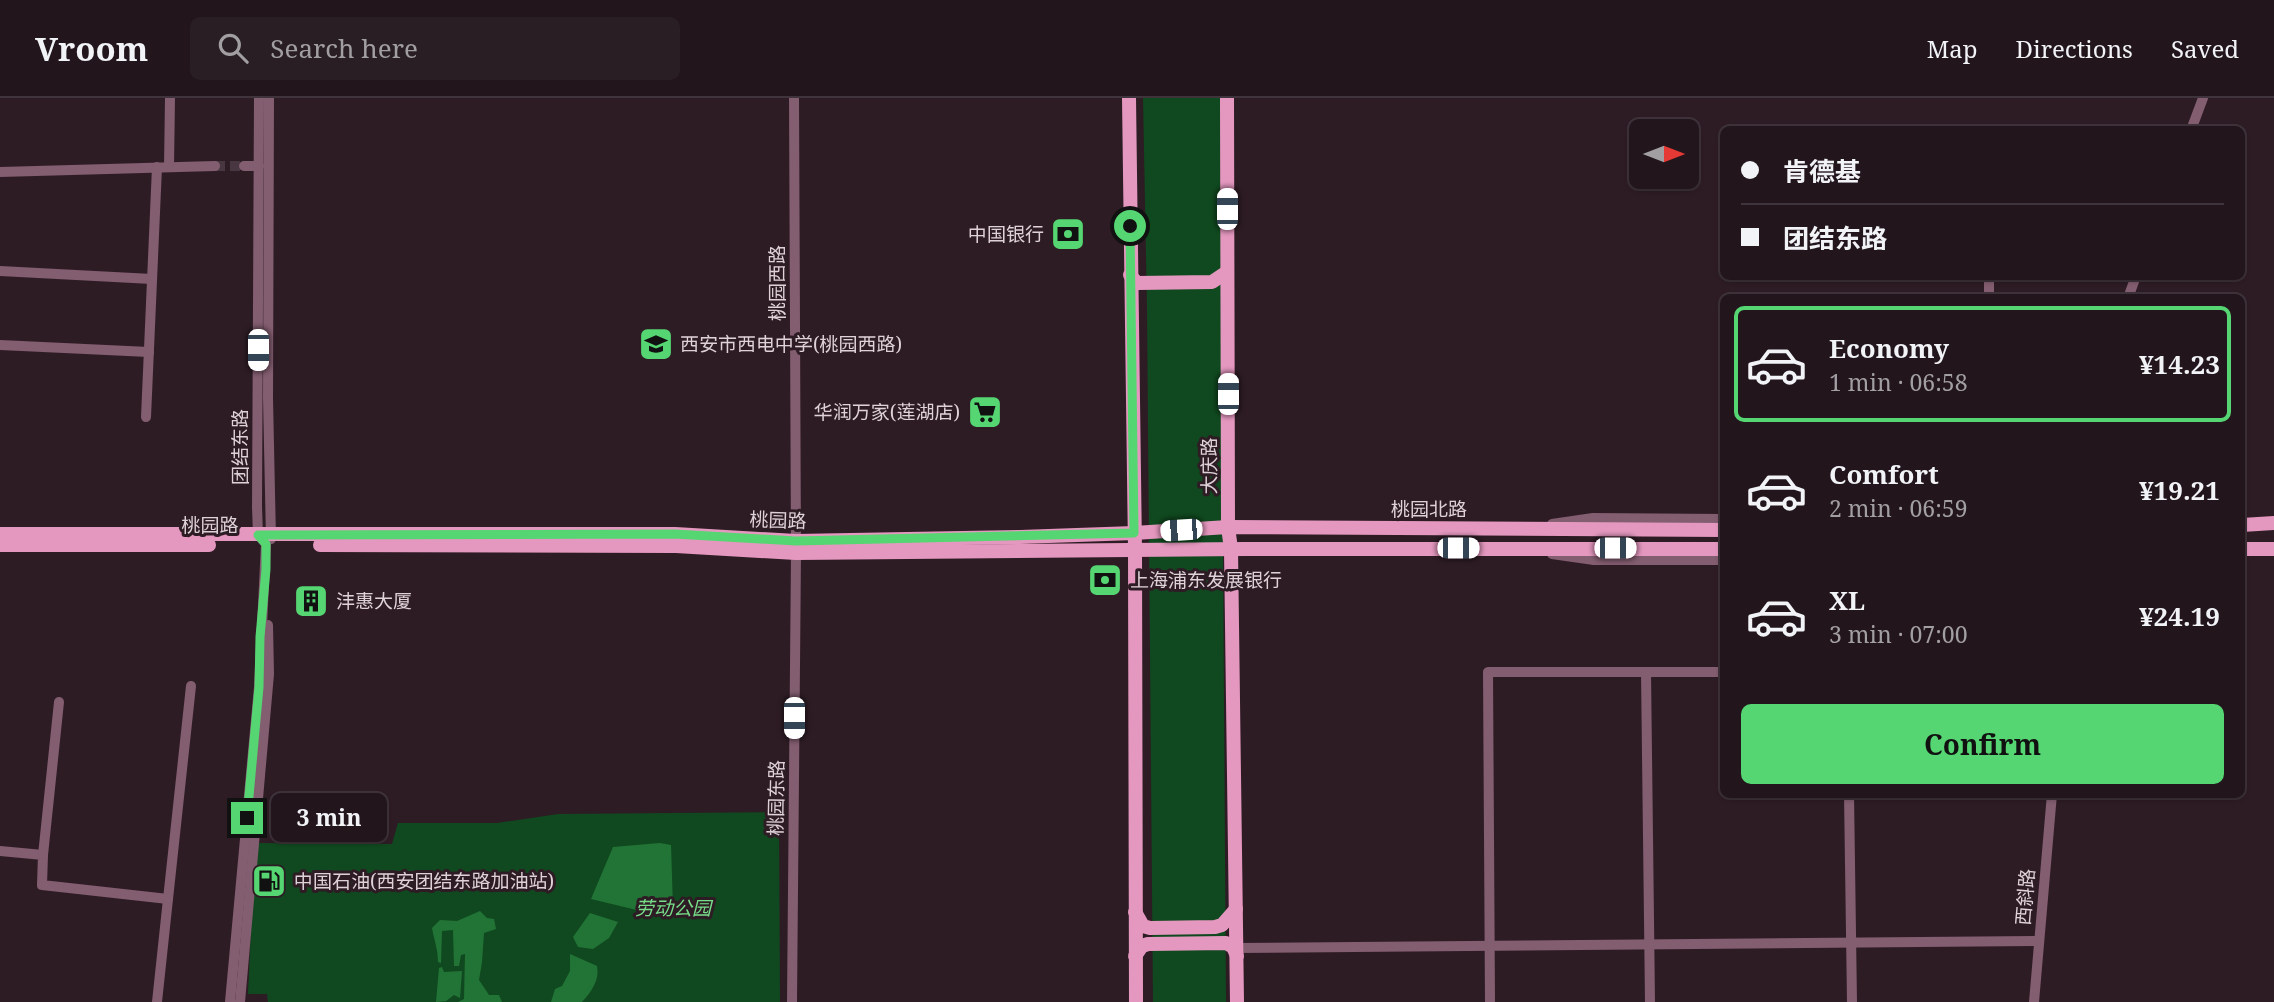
<!DOCTYPE html>
<html lang="en">
<head>
<meta charset="utf-8">
<style>
  :root { --surface:#22151c; --page:#2a1e25; --text:#f1f3f6; --muted:#a29fa3; --line:#3f343b; --accent:#55d672 }
  body { margin:0; font-family:"Noto Serif","Noto Sans SC",serif; background:var(--page); color:var(--text); height:100vh; display:flex; flex-direction:column; font-size:26px; white-space:nowrap }
  * { box-sizing:border-box; margin:0 }
  p { font-size:23px; color:var(--muted) }
  .icon { flex:none; width:38px; height:38px; fill:none; stroke:currentColor; stroke-width:2; stroke-linecap:round; stroke-linejoin:round }
  .map { position:relative; flex:1; overflow:hidden }
  .side { position:absolute; left:1720px; top:196px; width:525px; height:504px; display:flex; flex-direction:column; background:var(--surface); border-radius:10px; box-shadow:0 2px 5px #0004,0 0 0 2px var(--line) }
  .side>* { flex:none }
  .top-card { position:absolute; left:1720px; top:28px; width:525px; height:154px; border-radius:10px; box-shadow:0 2px 5px #0004,0 0 0 2px var(--line); display:grid; align-content:center; height:154px; padding:0 21px; background:var(--surface) }
  .needle { width:46px; rotate:90deg }
  .controls { position:absolute; left:1629px; top:21px; display:grid; gap:14px }
  .controls a { display:grid; place-items:center; width:70px; height:70px; border-radius:10px; background:var(--surface); box-shadow:0 2px 5px #0004,0 0 0 2px var(--line); font-size:35px }
  .end { position:absolute; width:32px; height:32px; margin:-16px; border:9px solid #55d672; background:#111; box-shadow:0 0 0 4px #111 }
  .from { border-radius:50% }
  .bubble { position:absolute; height:49px; border-radius:10px; background:var(--surface); box-shadow:0 2px 5px #0004,0 0 0 2px var(--line); font-size:23px; font-weight:700; line-height:49px; text-align:center }
  .car { position:absolute; width:21px; height:42px; margin:-21px -10px; border-radius:9px; box-shadow:0 0 5px 2px #0007; background:linear-gradient(#fff 24%,#345 0 40%,#fff 0 76%,#345 0 86%,#fff 0) }
  .top-card b { display:flex; align-items:center; gap:24px; height:66px; font-size:26px }
  .top-card b+b { border-top:2px solid var(--line) }
  .top-card i { width:18px; height:18px; background:var(--text) }
  ul { padding:12px 0 0; list-style:none }
  li { display:flex; align-items:center; gap:21px; height:116px; margin:0 14px 10px; padding:0 7px; border:4px solid transparent; border-radius:10px }
  li div { flex:1 }
  li b { display:block; font-size:26px }
  li em { font-style:normal; font-weight:700 }
  li.current { border-color:var(--accent) }
  li>.icon { width:63px; height:63px; stroke-width:1.5 }
  .action { display:flex; gap:14px; margin-top:auto; padding:14px 21px }
  .action a { flex:1; height:80px; border-radius:10px; background:var(--accent); color:#111; font-size:28px; font-weight:700; line-height:80px; text-align:center }
  header { display:flex; align-items:center; gap:42px; box-sizing:border-box; height:98px; padding:0 35px; background:var(--surface); border-bottom:2px solid var(--line) }
  header strong { font-size:33px }
  nav { display:flex; gap:38px; margin-inline-start:auto; font-size:24px }
  .search { width:490px; height:63px; background:var(--page); display:flex; align-items:center; gap:18px; box-sizing:border-box; padding:0 24px; border-radius:10px; color:var(--muted); font-size:26px }
  .map>svg:first-child { display:block }
  .green { fill:#10491f }
  .water { fill:#227436 }
  .lines { fill:none; stroke-linecap:round; stroke-linejoin:round }
  .minor-tunnel { stroke:#483740; stroke-width:10; stroke-dasharray:10 5; stroke-linecap:butt }
  .minor { stroke:#835d70; stroke-width:10 }
  .major { stroke:#e598bf; stroke-width:14 }
  .route { stroke:#55d672; stroke-width:9 }
  .labels { text-anchor:middle; dominant-baseline:central; stroke-width:6; stroke-linejoin:round; paint-order:stroke }
  .poi-label { font-size:19px; fill:#ded1d7; stroke:#2e1c25; text-anchor:start }
  .street-label { font-size:19px; fill:#ded1d7; stroke:#2e1c25 }
  .park-label { font-size:19px; font-style:italic; fill:#76dd89; stroke:#2e1c25 }
</style>
</head>
<body>
<header>
<strong>Vroom</strong>
<div class="search"><svg class="icon" aria-label="search" viewBox="0 0 24 24"><circle cx="10" cy="10" r="6"/><path d="M15 15l6 6"/></svg>Search here</div>
<nav><a>Map</a><a>Directions</a><a>Saved</a></nav>
</header>
<div class="map">
<svg width="2274" height="904" viewBox="0 0 2274 904">
  <rect width="100%" height="100%" fill="#2e1c25"/>
  <g class="green">
    <path d="M1143,0H1220L1226,904H1153L1147,209Z"/>
    <path d="M779,714L780,904H268L267,896H248L255,745L392,746L398,725H497L558,716Z"/>
  </g>
  <g class="water">
    <path d="M660,745L671,747L673,810L645,814L591,801L613,749Z"/>
    <path d="M480,813L487,820L494,821L496,831L484,835L482,864L479,882L489,897H499L502,904H458L464,901L465,856L461,857L459,868H454L453,832L442,833L441,865L438,864C438,851 434,842 432,830L440,822L457,823Z"/>
    <path d="M590,815L618,824L609,840L593,851L578,849L573,839Z"/>
    <path d="M570,856L597,868C600,882 591,894 582,904H551L555,891L562,888L570,873Z"/>
    <path d="M442,869L444,874L462,873L460,900L454,897L446,903L436,904L439,870Z"/>
  </g>
  <g class="lines">
    <path class="minor-tunnel" d="M215,68H244"/>
    <g class="minor">
      <path d="M269,0L268,300L271,441"/>
      <path d="M2191,32L2203,0"/>
      <path d="M244,68H259"/>
      <path d="M169,69L170,0"/>
      <path d="M0,74L215,68"/>
      <path d="M0,173L152,181"/>
      <path d="M1989,200V178"/>
      <path d="M2128,200L2136,178"/>
      <path d="M0,247L149,254"/>
      <path d="M146,319L157,69"/>
      <path d="M1552,426L1593,420L1724,421"/>
      <path d="M1552,456L1594,462H1724"/>
      <path d="M1646,574L1650,904"/>
      <path d="M1849,696L1852,904"/>
      <path d="M0,753L43,757L42,787L168,801L191,588"/>
      <path d="M43,757L59,604"/>
      <path d="M1237,850L2039,843"/>
      <path d="M157,904L168,801"/>
      <path d="M230,904L259,589L266,446L258,437L257,409L259,0"/>
      <path d="M240,904L269,576L268,527"/>
      <path d="M792,904L796,455L794,0"/>
      <path d="M1490,904L1488,574H1724"/>
      <path d="M2034,904L2052,696"/>
    </g>
    <g class="major">
      <path d="M1129,0L1135,452L1136,904"/>
      <path d="M1227,0L1228,429L1231,451L1237,904"/>
      <path d="M1130,177L1137,185L1212,184L1227,174"/>
      <path d="M2242,427L2274,425"/>
      <path d="M0,436H675L796,443L1020,439L1134,435L1228,429L1724,432"/>
      <path d="M0,447H209"/>
      <path d="M320,447L676,448L796,455L1245,451H1724"/>
      <path d="M2242,451H2274"/>
      <path d="M1135,814L1143,828L1150,830L1215,829L1222,827L1236,811"/>
      <path d="M1135,858L1142,848L1148,846L1226,845L1233,849L1237,858"/>
    </g>
  </g>
  <g class="lines">
    <path class="route" d="M247,720L259,589L260,539L266,471V446L258,437L675,436L796,443L1134,435L1130,128"/>
  </g>
  <defs>
    <g id="bank-square" transform="scale(1.75)"><rect x="-9" y="-9" width="18" height="18" rx="4" fill="#55d672" stroke="#2e1c25"/><path d="M-6-4H6V4H-6ZM0-2.3a2.3 2.3 0 1 0 0 4.6a2.3 2.3 0 1 0 0-4.6Z" fill="#111"/></g>
    <g id="school-square" transform="scale(1.75)"><rect x="-9" y="-9" width="18" height="18" rx="4" fill="#55d672" stroke="#2e1c25"/><path d="M0-5L7-2L0 1L-7-2ZM-4 1L0 2.5L4 1V4Q0 6-4 4Z" fill="#111"/></g>
    <g id="supermarket-square" transform="scale(1.75)"><rect x="-9" y="-9" width="18" height="18" rx="4" fill="#55d672" stroke="#2e1c25"/><path d="M-6-5.5h2.5l.6 2H6L4.5 2H-2.5L-4.4-4H-6ZM-1.5 3.2a1.3 1.3 0 1 0 .1 0ZM3 3.2a1.3 1.3 0 1 0 .1 0Z" fill="#111"/></g>
    <g id="building-square" transform="scale(1.75)"><rect x="-9" y="-9" width="18" height="18" rx="4" fill="#55d672" stroke="#2e1c25"/><path d="M-4-6H4V6H1V3H-1V6H-4ZM-2.5-4.3h1.7v1.8h-1.7ZM.8-4.3h1.7v1.8H.8ZM-2.5-1h1.7V.8h-1.7ZM.8-1h1.7V.8H.8Z" fill="#111"/></g>
    <g id="fuel-square" transform="scale(1.75)"><rect x="-9" y="-9" width="18" height="18" rx="4" fill="#55d672" stroke="#2e1c25"/><path d="M-5.5-6h7V0h2V4h1.3V-2.5L3-4.5l.8-.8L6-3V5H2.5V1h-1V6h-7ZM-4.2-4.7v3.2H.2V-4.7Z" fill="#111"/></g>
  </defs>
  <g fill-rule="evenodd">
    <use href="#bank-square" x="1068" y="136"/>
    <use href="#school-square" x="656" y="246"/>
    <use href="#supermarket-square" x="985" y="314"/>
    <use href="#bank-square" x="1105" y="482"/>
    <use href="#building-square" x="311" y="503"/>
    <use href="#fuel-square" x="269" y="783"/>
  </g>
  <g class="labels">
    <g class="poi-label">
      <text x="1044" y="136" text-anchor="end">中国银行</text>
      <text x="680" y="246">西安市西电中学(桃园西路)</text>
      <text x="960" y="314" text-anchor="end">华润万家(莲湖店)</text>
      <text x="1130" y="482">上海浦东发展银行</text>
      <text x="336" y="503">沣惠大厦</text>
      <text x="294" y="783">中国石油(西安团结东路加油站)</text>
    </g>
    <g class="street-label">
      <text transform="translate(777 185) rotate(-90)">桃园西路</text>
      <text transform="translate(240 349) rotate(-90)">团结东路</text>
      <text transform="translate(1209 368) rotate(-90)">大庆路</text>
      <text x="1429" y="411">桃园北路</text>
      <text transform="translate(778 422) rotate(2)">桃园路</text>
      <text x="210" y="427">桃园路</text>
      <text transform="translate(776 700) rotate(-89)">桃园东路</text>
      <text transform="translate(2025 799) rotate(-85)">西斜路</text>
    </g>
    <g class="park-label">
      <text x="673" y="810">劳动公园</text>
    </g>
  </g>
</svg>
<div class="controls">
<a><svg class="needle" viewBox="-14 -14 28 28"><path d="M0-13l5 13h-10z" fill="#e53935"/><path d="M0 13l5-13h-10z" fill="#a29fa3"/></svg></a>
</div>
<i class="end from" style="left:1130px;top:128px"></i>
<i class="end" style="left:247px;top:720px"></i>
<div class="bubble" style="left:271px;top:695px;width:116px">3 min</div>
<i class="car" style="left:1227px;top:111px;rotate:0deg"></i>
<i class="car" style="left:258px;top:252px;rotate:180deg"></i>
<i class="car" style="left:1228px;top:296px;rotate:0deg"></i>
<i class="car" style="left:1181px;top:432px;rotate:266deg"></i>
<i class="car" style="left:1458px;top:450px;rotate:90deg"></i>
<i class="car" style="left:1615px;top:450px;rotate:90deg"></i>
<i class="car" style="left:794px;top:620px;rotate:180deg"></i>
<div class="top-card">
<b><i class="from"></i>肯德基</b>
<b><i></i>团结东路</b>
</div>
<section class="side">
<ul>
<li class="current"><svg class="icon" aria-label="car" viewBox="0 0 24 24"><path d="M5 17H2v-5l4-1 3-4h7l3 4 3 1v5h-3M9 17h6M6 11h13"/><circle cx="7" cy="17" r="2"/><circle cx="17" cy="17" r="2"/></svg><div><b>Economy</b><p>1 min · 06:58</p></div><em>¥14.23</em></li>
<li><svg class="icon" aria-label="car" viewBox="0 0 24 24"><path d="M5 17H2v-5l4-1 3-4h7l3 4 3 1v5h-3M9 17h6M6 11h13"/><circle cx="7" cy="17" r="2"/><circle cx="17" cy="17" r="2"/></svg><div><b>Comfort</b><p>2 min · 06:59</p></div><em>¥19.21</em></li>
<li><svg class="icon" aria-label="car" viewBox="0 0 24 24"><path d="M5 17H2v-5l4-1 3-4h7l3 4 3 1v5h-3M9 17h6M6 11h13"/><circle cx="7" cy="17" r="2"/><circle cx="17" cy="17" r="2"/></svg><div><b>XL</b><p>3 min · 07:00</p></div><em>¥24.19</em></li>
</ul>
<div class="action"><a>Confirm</a></div>
</section>
</div>
</body>
</html>
